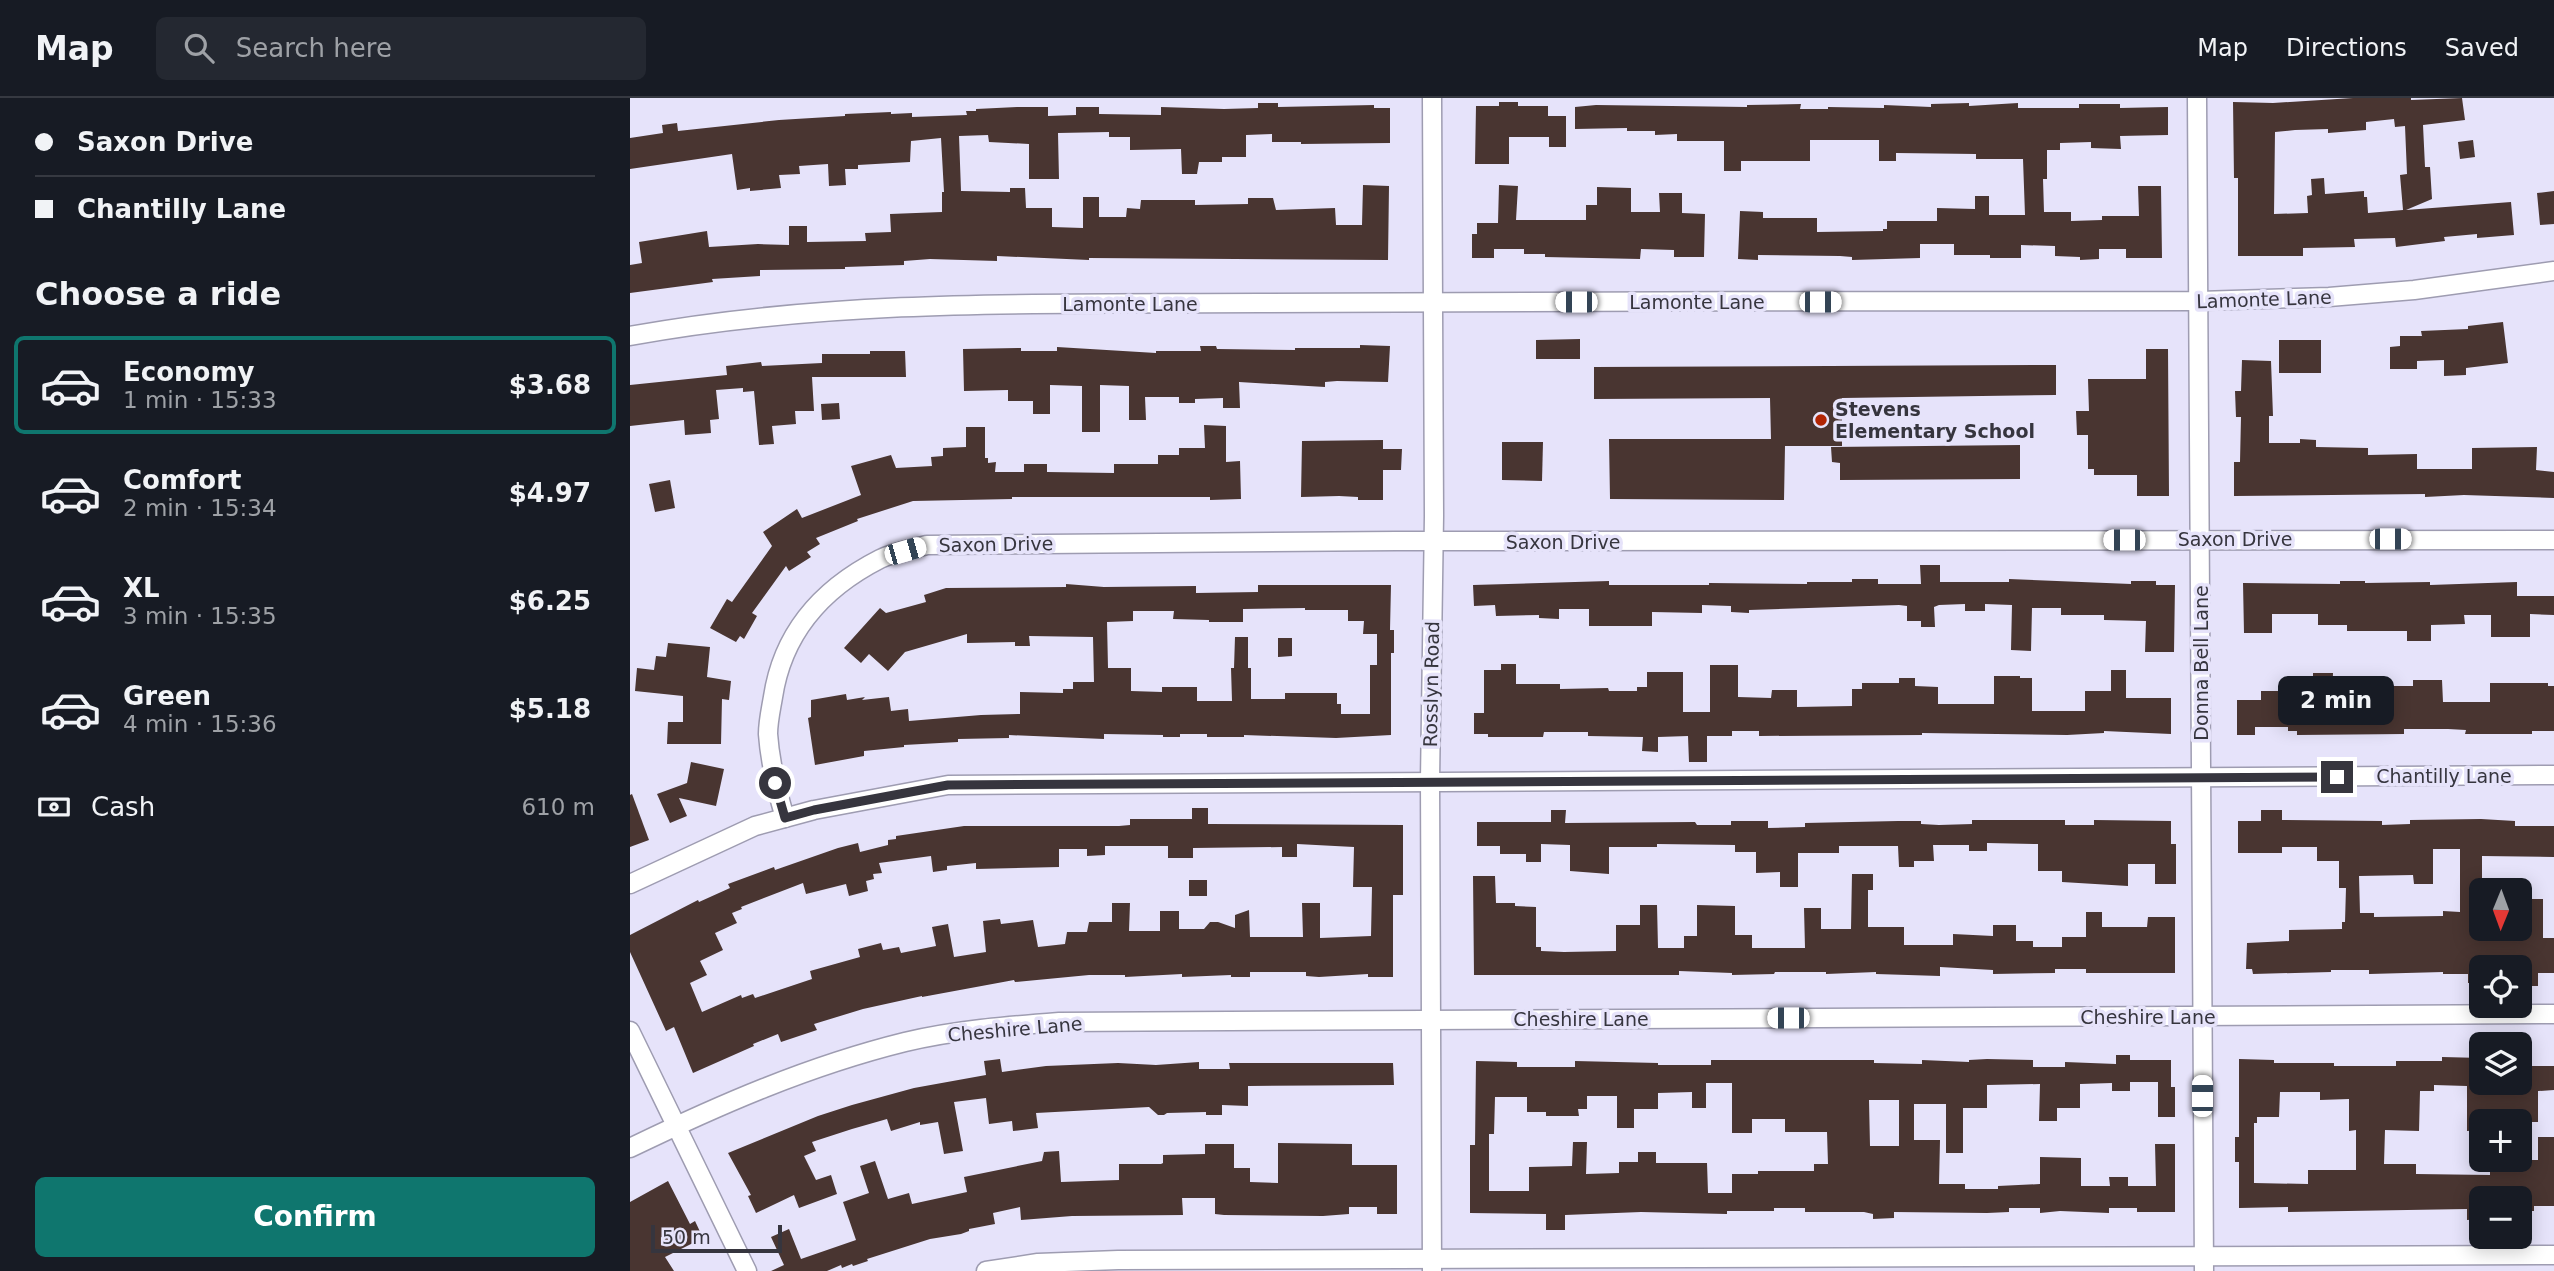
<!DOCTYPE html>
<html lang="en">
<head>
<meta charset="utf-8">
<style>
  :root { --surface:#171b24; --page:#242831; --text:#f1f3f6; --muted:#9ea1a6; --line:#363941; --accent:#0f766e }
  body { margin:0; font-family:"DejaVu Sans",sans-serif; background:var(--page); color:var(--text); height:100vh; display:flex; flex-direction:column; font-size:26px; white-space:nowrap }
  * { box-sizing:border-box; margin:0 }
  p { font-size:23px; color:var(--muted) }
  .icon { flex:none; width:38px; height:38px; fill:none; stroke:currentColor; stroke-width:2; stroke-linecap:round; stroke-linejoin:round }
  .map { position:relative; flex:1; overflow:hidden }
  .drawer { display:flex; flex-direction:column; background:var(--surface); width:630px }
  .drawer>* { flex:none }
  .guide { display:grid; align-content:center; height:154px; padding:0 35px; background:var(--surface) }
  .needle { width:46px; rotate:181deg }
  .fabs { position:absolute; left:1839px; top:780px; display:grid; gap:14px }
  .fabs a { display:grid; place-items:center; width:63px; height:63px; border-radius:10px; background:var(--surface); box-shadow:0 4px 18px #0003; font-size:35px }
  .scale { position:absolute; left:21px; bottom:18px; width:131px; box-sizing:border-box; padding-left:7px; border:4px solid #36353e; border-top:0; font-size:19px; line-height:24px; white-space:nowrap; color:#36353e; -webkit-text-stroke:5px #e6e3fa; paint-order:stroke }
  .end { position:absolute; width:32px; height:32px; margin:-16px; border:9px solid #36353e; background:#fff; box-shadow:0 0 0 4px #fff }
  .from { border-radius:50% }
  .bubble { position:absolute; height:49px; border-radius:10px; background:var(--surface); box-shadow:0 4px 18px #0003; font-size:23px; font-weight:600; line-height:49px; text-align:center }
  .car { position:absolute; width:21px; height:42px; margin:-21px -10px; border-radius:9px; box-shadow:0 0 5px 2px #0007; background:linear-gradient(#fff 24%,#345 0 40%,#fff 0 76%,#345 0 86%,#fff 0) }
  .guide b { display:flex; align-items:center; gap:24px; height:66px; font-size:26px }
  .guide b+b { border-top:2px solid var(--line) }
  .guide i { width:18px; height:18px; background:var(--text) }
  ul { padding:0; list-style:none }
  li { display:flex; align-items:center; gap:21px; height:98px; margin:0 14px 10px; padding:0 21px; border:4px solid transparent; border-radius:10px }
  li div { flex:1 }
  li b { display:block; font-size:26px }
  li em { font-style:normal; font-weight:600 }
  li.active { border-color:var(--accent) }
  li>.icon { width:63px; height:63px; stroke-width:1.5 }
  h2 { padding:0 35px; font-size:32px; line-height:84px }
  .pay { display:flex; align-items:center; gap:18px; height:77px; padding:0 35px; font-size:26px }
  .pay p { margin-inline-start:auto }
  .action { display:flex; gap:14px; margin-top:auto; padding:14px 35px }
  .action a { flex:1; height:80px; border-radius:10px; background:var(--accent); color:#fff; font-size:28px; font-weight:600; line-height:80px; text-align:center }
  header { display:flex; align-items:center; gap:42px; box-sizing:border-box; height:98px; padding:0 35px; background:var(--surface); border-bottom:2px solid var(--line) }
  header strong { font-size:33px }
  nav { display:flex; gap:38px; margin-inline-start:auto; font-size:24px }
  .search { width:490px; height:63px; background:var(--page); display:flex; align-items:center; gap:18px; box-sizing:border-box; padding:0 24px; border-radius:10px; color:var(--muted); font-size:26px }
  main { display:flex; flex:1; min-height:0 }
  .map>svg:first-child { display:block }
  .building { fill:#493531; fill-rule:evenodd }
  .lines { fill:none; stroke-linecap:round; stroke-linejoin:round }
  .minor-casing { stroke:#9e9cb1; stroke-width:21 }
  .minor { stroke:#fff; stroke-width:18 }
  .route { stroke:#36353e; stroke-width:9 }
  .poi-dot { fill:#b12403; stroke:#e6e3fa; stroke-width:2.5 }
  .labels { text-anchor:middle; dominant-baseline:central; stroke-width:7; stroke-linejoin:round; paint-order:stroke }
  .street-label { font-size:19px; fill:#36353e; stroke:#e6e3fa }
  .poi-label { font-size:19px; font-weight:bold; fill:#36353e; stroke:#e6e3fa; text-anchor:start }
</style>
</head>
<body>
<header>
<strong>Map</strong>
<div class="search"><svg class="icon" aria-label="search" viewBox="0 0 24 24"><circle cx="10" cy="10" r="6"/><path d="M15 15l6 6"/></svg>Search here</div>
<nav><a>Map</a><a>Directions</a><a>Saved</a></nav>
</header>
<main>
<section class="drawer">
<div class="guide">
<b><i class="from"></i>Saxon Drive</b>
<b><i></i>Chantilly Lane</b>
</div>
<h2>Choose a ride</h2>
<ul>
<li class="active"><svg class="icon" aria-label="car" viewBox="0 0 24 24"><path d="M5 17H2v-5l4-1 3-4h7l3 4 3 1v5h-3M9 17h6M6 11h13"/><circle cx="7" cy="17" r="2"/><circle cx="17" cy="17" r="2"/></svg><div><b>Economy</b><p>1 min · 15:33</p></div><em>$3.68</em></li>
<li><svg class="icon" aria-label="car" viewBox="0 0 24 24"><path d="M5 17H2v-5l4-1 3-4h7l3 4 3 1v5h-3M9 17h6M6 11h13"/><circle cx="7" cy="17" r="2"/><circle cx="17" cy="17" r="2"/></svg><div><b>Comfort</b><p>2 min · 15:34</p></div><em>$4.97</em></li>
<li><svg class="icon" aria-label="car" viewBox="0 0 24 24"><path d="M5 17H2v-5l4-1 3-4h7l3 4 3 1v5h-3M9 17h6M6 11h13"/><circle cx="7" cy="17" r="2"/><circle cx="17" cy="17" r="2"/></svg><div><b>XL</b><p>3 min · 15:35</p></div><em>$6.25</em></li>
<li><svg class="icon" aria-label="car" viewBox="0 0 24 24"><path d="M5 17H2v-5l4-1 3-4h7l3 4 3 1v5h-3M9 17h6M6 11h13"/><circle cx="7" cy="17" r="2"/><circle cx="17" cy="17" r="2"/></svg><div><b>Green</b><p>4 min · 15:36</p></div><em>$5.18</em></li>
</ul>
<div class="pay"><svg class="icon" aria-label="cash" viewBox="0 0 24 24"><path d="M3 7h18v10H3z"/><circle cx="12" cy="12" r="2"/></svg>Cash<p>610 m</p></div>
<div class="action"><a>Confirm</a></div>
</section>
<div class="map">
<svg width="1924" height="1173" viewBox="0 0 1924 1173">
  <rect width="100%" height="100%" fill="#e6e3fa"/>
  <g class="building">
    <path d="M1723,0H1781V2L1832,0L1835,22L1793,27L1795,69H1800L1802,101L1776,112L1881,104L1884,137L1847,140V136L1814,139L1815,143L1766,149L1765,140L1724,141L1725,149L1673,150V158H1608V80H1604L1603,4L1643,5ZM1764,21L1765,29L1775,28L1777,76L1770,77L1773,112L1738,115L1737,99H1734V93L1695,96L1694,80L1681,81L1682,97L1677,98L1678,115L1644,116L1645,34L1665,32L1698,31V35L1736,32V24Z"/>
    <path d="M869,4H888V8H918V18H936V49H919V39H879V66H845L846,8H869Z"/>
    <path d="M628,5H648V9L744,7V10H760V45L671,46V44H642V36L616,37V59H592V64H569L567,76H552L551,51L500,52V39H479V34L428,35L429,81H399V46L359,44L358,37L329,38L331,93L380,94V90H395L396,110H422V129L453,130V99H469V119H496L497,110L510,111L511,102H565V107L618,106V100H643L646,112L705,110L706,127H732L733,87L759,88L758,162L459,160V162L367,158V163L300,161L274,163V167L215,169V171L130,172V178L82,181L83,184L0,195V167L12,165L9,144L77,133L79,149L128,146L159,147V128H177V144L236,143L235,135L261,134L260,116L312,114V94H314L311,40L281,43L280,64L228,67V71H215L216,87L199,88L198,66L169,68L170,76L149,77L151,90L120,93V90L107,92L102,56L0,71V40L33,35L32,27L47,25L48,33L149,22L215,18V16L261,14V16L282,15V19L337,17L336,13H346V11L387,9H418V18L446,17V9H469V16L531,17V9L594,11L628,10Z"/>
    <path d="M1339,5V8L1388,5V10H1449V6H1490V10L1538,9V37L1490,38L1491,51L1461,50V44L1430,45V52H1417V81H1413L1414,114H1441V123L1472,122V118H1509L1508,88H1531L1532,160H1496V151H1469V161L1450,162V159L1425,158V148L1391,147V160H1360V157H1324V146H1290V160L1222,162V159L1210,158L1128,157V162L1108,161L1110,113L1133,114V120H1187V134L1253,133V131H1257V123H1307V110L1345,111V98H1359V117H1395L1393,61H1346V56L1266,55V63H1249V42H1180V63H1111V73H1094V43H1047V36L1025,37V33H997V30L945,31V9L966,7L1117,9V7L1171,6L1170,11H1198V9L1254,10V7L1301,9V6Z"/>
    <path d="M1843,42L1845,59L1830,61L1828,44Z"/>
    <path d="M869,87L888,88L886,122H956V107H967V89L1001,90V114H1030L1029,95H1052V115L1075,116L1074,159H1044V152L1011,151L1010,161L915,159V156H894V151H864V160H842V136H847V125H868Z"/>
    <path d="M1924,93V126L1910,127L1907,95Z"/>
    <path d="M1873,224L1878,265L1836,270V277L1814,278V262L1787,263V271H1760V249L1770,248V238H1792L1791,233L1838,231V228Z"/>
    <path d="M950,241V261H906V242Z"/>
    <rect x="1649" y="242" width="42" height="33"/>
    <path d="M730,247L760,248L758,284L707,283L695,284V289L609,284L610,310H593V300L565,301V305H549V299H515L516,322H499V288L470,287V334H452V288L420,287V316H403V303H378V292L334,293L333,251L391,250V253H427V249L526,255V253H571L570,248H586L587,251L665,252V250H730Z"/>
    <path d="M1516,251H1538L1539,398H1507V377H1464V371H1458V337H1447L1446,313H1459L1458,281H1516Z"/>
    <path d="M240,253H275L276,279H182L184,313H165L166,326L142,328L144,346L129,347L124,293L113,294V290L86,292L89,321L80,322L81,335L55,337L54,322L0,328V287L97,277L96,268L131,264L132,268L192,265V256H240Z"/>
    <path d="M1612,262L1641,263L1643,318H1639V345H1670V341L1686,342V349L1738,350V357L1787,356V371H1842V350L1907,349L1906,372L1924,374V400L1834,397L1795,399V396L1604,398V364H1610L1611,319H1606L1605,293H1611Z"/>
    <path d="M1426,267V297L1212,300V348H1155L1154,402L980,401L979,341H1141L1140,300L964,301V269Z"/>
    <path d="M209,305L210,321L192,322L191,306Z"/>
    <path d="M574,327L596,328V364L610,363L611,401L580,402V399H382V401L283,403L227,421L228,423L186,440L190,446L177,454L181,459L159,473L156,468L122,515L127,518L114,541L110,538L106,544L80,530L97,501L102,504L142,448L133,434L167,411L172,420L231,397L221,368L261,357L266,370L302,368L301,359L313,358V350L336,349V329H355V360H358V365L366,364L365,374H394V366H417V374L484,375V366H528V357H549V350H575Z"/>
    <path d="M753,342V351H772L771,372H753V402H728V399L709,398L671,399L672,343Z"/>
    <path d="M872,344H913L912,383L872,382Z"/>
    <path d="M1390,347V381L1210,382V365L1202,364L1201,349Z"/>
    <path d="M40,382L45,410L25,414L19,386Z"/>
    <path d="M1290,467H1310V484H1379V481L1501,486V483H1526V487H1545L1544,554H1515L1516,523L1474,522V517H1431V510H1402L1401,553L1381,552L1382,507L1355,506V513H1335V506L1309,507L1304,509L1305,529H1291V523H1277V508L1269,507L1119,512V515L1101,514V508L1072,507V515L1022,514V528H959V511H929V521L909,520V517L866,518L865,507L844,508L843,487L979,483V487H1079V485L1177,486V484H1222V481H1248V486H1291Z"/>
    <path d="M1710,483H1735V485L1800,484V487L1887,484V498H1924V517L1900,516V539H1861V517H1834L1835,526L1801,527V543H1777V533H1717V527H1688V516H1642V535H1614L1613,485L1710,486Z"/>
    <path d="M436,486L474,489L566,488V495L628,494V487H761L760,532H764V555H761V637L706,640L614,637V639H577V636H550V639H533V637L474,636V641L379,637V640L328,641V644L274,647V649L234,653V658L185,667L178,620L181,619V602L216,596L217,602L235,599L232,602L259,599L261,613L278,611L279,623L351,617L390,616V594L433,595V591H443V584H464L463,539L399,538L400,548H385V544L337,545V536L275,554L258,573L239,556L231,565L214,550L250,510L256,515L296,504L294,497L316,490L436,489ZM675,510V512H718V523H734L733,536H747V567H740V616H711V606H707V595H655V601H621V570H618V539H605L604,570H601L602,603H567V589H532V594L501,593V570H478L477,524L503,523V513H544L543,521L579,522V524H613V511Z"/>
    <path d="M648,540H662V558L648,559Z"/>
    <path d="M38,545L80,549L77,579L101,583L99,602L92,601L91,646H37L38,624H53V598L5,593L7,570L24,572L26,558L36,559Z"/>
    <path d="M871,566H886V586H930V591L978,590L979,593H1007V589H1017V574H1053V614H1080V567H1108V599L1141,600L1142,592H1167V609L1222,608V591H1232V585H1269V580H1285V588L1308,589V606H1364V578H1390V580H1402V613H1455V593H1481V572H1496V600H1541V636L1474,633V635L1437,637L1292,635V637L1129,638V633H1102V638H1077V664H1059L1058,638L1028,639V654L1012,653L1013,639L958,638V634H914L913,639H858V636H844V615H854V572H871Z"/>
    <path d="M1683,575H1703L1702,602L1734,603V594L1758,595V588H1783V582H1812L1813,604H1860V585H1918V588H1924V633H1902V636H1835L1836,632L1818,631H1774V636L1667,637V633H1658V629H1625V637H1607V602H1631V593H1648V599H1683Z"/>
    <path d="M61,664L94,671L86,708L49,700L57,718L40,725L27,696L57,685Z"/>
    <path d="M2,696L19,742L0,749V697Z"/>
    <path d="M562,710H578V726L773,727V797H763V879H738V876L689,879L676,878V874H620V879H601V877L552,879V876L495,879V877H459L385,884L384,882L292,899V898L233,911L184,926L187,932L151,944L148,936L123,946L124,948L63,975L44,929L36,933L0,854V837L68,802L69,804L100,790L98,786L144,769L145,772L208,750L228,745L230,754L258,747V742L266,741V738L334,728H489L500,727V721H562ZM667,746L724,749L723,789H742L741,838L690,840V805H672L673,839H620L619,812L605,817V830L588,824H580L574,831H549V813H530V833H499L500,805H482V824H459L457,834H437L435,846L408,849L403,822L371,826L370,821L353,823L356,854L324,859L318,826L302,829L306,848L271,855L269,849L253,852L251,845L228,851L230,859L180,873L182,881L125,900L123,896L112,900L111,897L72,914L60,885L77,877L70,863L93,852L85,835L107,825L102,815L112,811L111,809L173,785L176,796L216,786L219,798L238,793L236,783L244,781L243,776L252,775L249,765L301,758L303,774L317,772V768L346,765V771L429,769V751H457V758L475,757V748H538V760H563V750L652,749V759H667Z"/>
    <path d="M921,712H936L935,725L1065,724L1067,727H1101V723H1138V730L1175,729V725L1268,723H1291V726L1309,727L1342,726V722H1435V727H1464V722L1541,723V746H1546V786H1525V766H1498V788L1432,784V773H1408V746L1357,745V753H1339V747H1303L1304,763H1284V769H1269L1268,748H1209V755H1168V789H1150V774L1126,775V754H1105V747L1027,746V749H979V776L940,773V747L911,746V764H896V756H870V748H847V724H921Z"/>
    <path d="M1631,712H1652V722L1752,723V727L1780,726V722L1851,721L1885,723V728H1924V759L1852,758V831H1890V801H1913V840H1924V875H1908V888H1894V872H1890V870H1852V885H1838V876H1813V874L1739,876V872H1701V874L1623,876L1622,871H1616L1617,845L1659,843V832L1712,831V824H1715L1716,790H1709V763H1687V749H1652V755H1608V723H1631ZM1803,751H1830V814L1813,813V818L1744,819V815H1730L1729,778L1783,777L1784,786H1803Z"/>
    <path d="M1222,776H1243V792H1238V829H1274V847H1323V836L1363,838V827H1386V843H1403V849H1432V839H1456V814H1472V829H1517L1518,819H1545V875H1456V871H1425V875L1363,876V872L1310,869V878L1246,876V874L1196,876V874H1145L1144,876L1102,877V875L1049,873V877H844L843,778H865L866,805H885V808L906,809V849H911V853L934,854L986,853V827H1010V807H1027L1028,850H1054V838H1067V807L1105,808V837H1122V850H1175L1174,810H1191V831H1221Z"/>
    <rect x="559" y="782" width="18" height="16"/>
    <path d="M1486,957H1500V962H1541V989H1545V1019H1528V984H1500V993H1482V985L1450,986V1010H1427V1023H1409L1410,986L1357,987V1010H1333V1055H1316V1006H1284V1042H1310L1309,1086H1335V1091H1368V1088L1410,1086V1059L1451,1060V1088H1480L1479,1079H1498V1088H1526L1525,1046H1545V1114H1507V1110H1479V1115L1430,1113L1410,1115V1110H1379V1114L1357,1115L1264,1114V1120L1243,1121V1116L1234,1114H1175V1110H1144V1113H1097V1116L1011,1114L935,1117V1132H916V1116L840,1115V1047H845L846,963L887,964V969H945V963L1028,965V967H1081V962H1244V965L1292,966V962L1339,964V962L1357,961L1403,962V969H1435V964L1486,966ZM1076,985H1102V1035H1122V1021H1155V1034H1197L1198,1066H1184V1073H1128V1076H1102V1095H1078L1077,1065H1026V1054H1008V1064H989V1075L956,1076L957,1044H943L942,1068L899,1069V1093H859V1036H864L865,999H897V1014H916V1018H949L948,1011H957V998H987V1030H1004V1011H1028V995L1062,994V1010H1076ZM1239,1002H1269V1048H1240Z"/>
    <path d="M1812,959L1852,960V985H1890V968H1924V992L1908,993V1024H1893V1013H1858V1024H1852V1032L1837,1033V988L1804,987V993H1790L1789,1033L1755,1032L1754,1066H1786V1076L1860,1077V1062H1908V1039H1924V1108H1904V1113H1890V1101H1852V1121L1837,1122V1111L1658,1114V1109L1609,1110V1064H1605V1039H1609V961L1644,962V965H1704V968H1766V963H1812ZM1650,994H1690V1002L1719,1001V1033L1726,1032V1072H1678V1086L1624,1085V1025H1627V1019H1649Z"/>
    <path d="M370,961L372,974L416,968L488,965L526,967L569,964V971H600L599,965H763L764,987L618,988V1008L592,1007V1017H576V1014L537,1015L534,1017H528L519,1009L406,1015L408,1030L383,1033L382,1023L359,1026L356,1000L324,1004L333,1053L314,1056L308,1024L290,1027V1024L261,1033L257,1021L222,1031L182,1044L186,1053L174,1058L186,1082L201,1077L207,1096L169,1110L164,1097L126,1115L118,1098L121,1097L98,1055L188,1018L222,1007L284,990L356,977L354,963Z"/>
    <path d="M648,1045L722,1046V1067H767V1116H747V1109H719V1116L693,1118L594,1117L585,1116V1100H552L553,1117L442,1118L391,1122L390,1109L363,1115L365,1126L339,1131V1133L331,1136L300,1141L237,1161L238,1163L223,1168L222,1166L212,1170L211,1167L197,1173H141L154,1167L141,1139L159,1131L171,1161L226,1142L213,1104L239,1095L230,1068L245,1063L258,1101L279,1095L282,1106L337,1094L334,1079L412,1063L414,1054L429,1053L431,1084L489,1082V1066H531L533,1065V1057L575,1056V1046H604V1070H620V1084L648,1085Z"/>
    <path d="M38,1083L60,1126L65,1123L73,1140L35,1159L44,1173H0V1104Z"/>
  </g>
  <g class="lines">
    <g class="minor-casing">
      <g id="minor">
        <path d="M802,0L804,418L800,682L802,1172"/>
        <path d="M1567,0L1574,1173"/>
        <path d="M0,238C208,200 420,206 630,205C943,202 1256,204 1569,203L1699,199L1784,192L1924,173"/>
        <path d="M155,720C147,693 140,664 138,636C138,624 141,611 143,599C153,533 193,490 250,461C264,454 282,451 297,447L766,443L1924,442"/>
        <path d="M0,786L125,728L184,712L318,687L1924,677"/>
        <path d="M0,933L117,1173"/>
        <path d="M0,1050C89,1007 178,968 275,944C325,932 377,928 429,924L1924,916"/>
        <path d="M356,1173L408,1165L488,1162L1924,1157"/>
      </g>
    </g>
    <use href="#minor" class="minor"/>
  </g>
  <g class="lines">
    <path class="route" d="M145,685L155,720L184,712L318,687L1707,679"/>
  </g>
  <circle class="poi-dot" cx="1191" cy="322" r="7"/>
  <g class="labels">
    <g class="street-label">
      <text transform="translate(1634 201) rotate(-2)">Lamonte Lane</text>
      <text x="1067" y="204">Lamonte Lane</text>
      <text x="500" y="206">Lamonte Lane</text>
      <text x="1605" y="441">Saxon Drive</text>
      <text x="933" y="444">Saxon Drive</text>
      <text transform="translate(366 446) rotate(-1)">Saxon Drive</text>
      <text transform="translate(1571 565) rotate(-90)">Donna Bell Lane</text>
      <text transform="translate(801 586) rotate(-89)">Rosslyn Road</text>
      <text x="1814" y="678">Chantilly Lane</text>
      <text x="1518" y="919">Cheshire Lane</text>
      <text x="951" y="921">Cheshire Lane</text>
      <text transform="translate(385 931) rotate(-5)">Cheshire Lane</text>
    </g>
    <g class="poi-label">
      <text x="1205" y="311">Stevens<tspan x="1205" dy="22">Elementary School</tspan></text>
    </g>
  </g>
</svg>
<div class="fabs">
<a><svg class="needle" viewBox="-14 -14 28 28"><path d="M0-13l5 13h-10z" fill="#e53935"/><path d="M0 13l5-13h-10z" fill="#9ea1a6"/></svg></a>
<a><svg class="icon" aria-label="locate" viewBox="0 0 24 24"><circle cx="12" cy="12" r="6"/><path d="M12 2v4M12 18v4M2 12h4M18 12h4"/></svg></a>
<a><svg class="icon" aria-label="layers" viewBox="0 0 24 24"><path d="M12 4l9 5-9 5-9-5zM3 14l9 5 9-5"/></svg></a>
<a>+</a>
<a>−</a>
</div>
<div class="scale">50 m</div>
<i class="end from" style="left:145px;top:685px"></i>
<i class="end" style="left:1707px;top:679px"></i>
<div class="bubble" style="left:1648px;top:578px;width:116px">2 min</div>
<i class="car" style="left:946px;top:204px;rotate:270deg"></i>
<i class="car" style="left:1190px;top:204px;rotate:90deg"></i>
<i class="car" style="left:1760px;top:441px;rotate:90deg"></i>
<i class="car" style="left:1494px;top:442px;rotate:270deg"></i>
<i class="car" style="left:275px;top:453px;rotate:74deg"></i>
<i class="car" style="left:1158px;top:920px;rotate:270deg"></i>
<i class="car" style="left:1572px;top:998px;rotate:0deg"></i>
</div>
</main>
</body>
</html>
